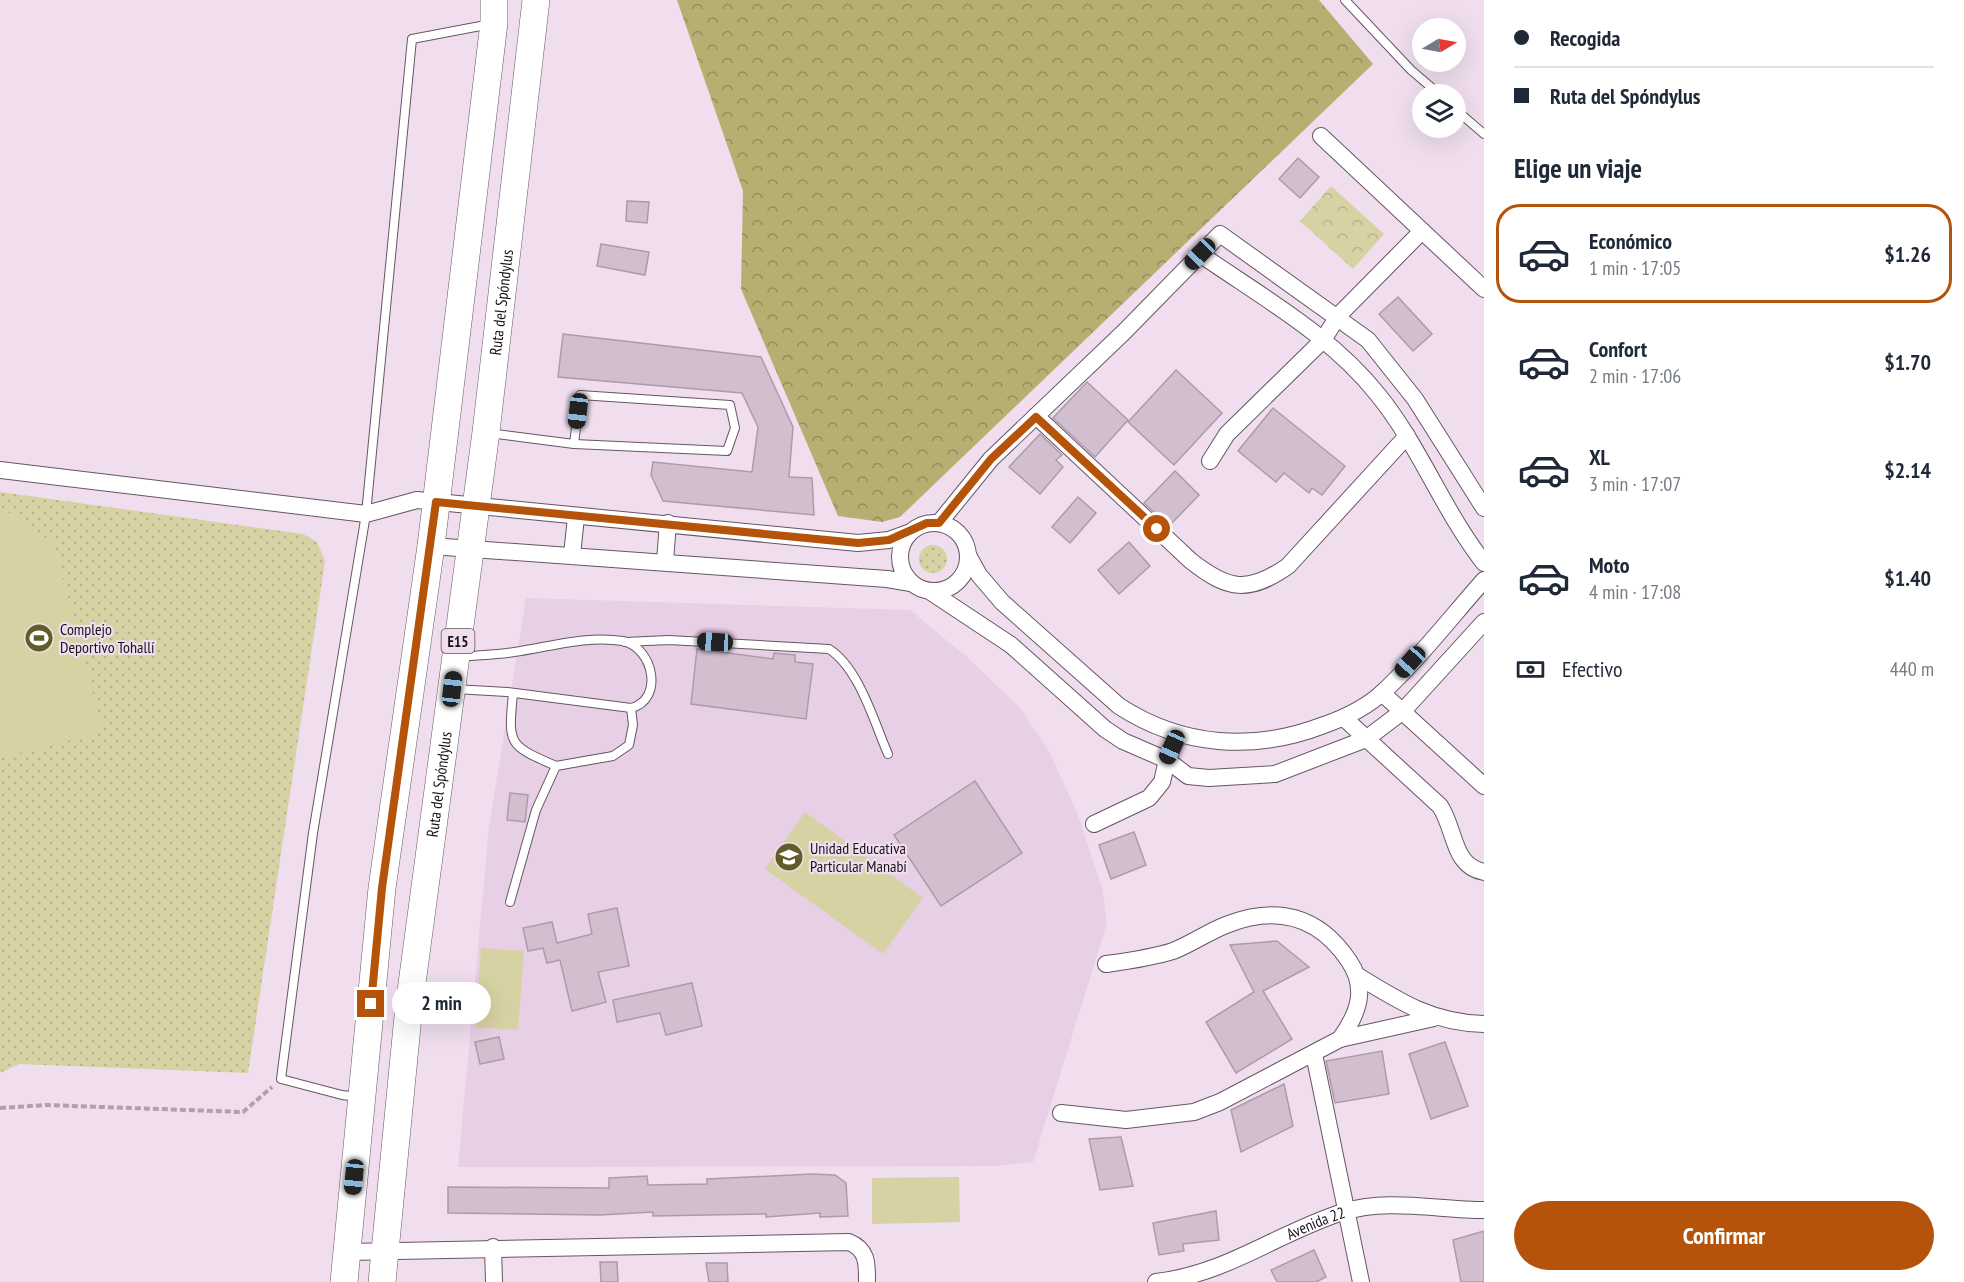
<!DOCTYPE html>
<html lang="es">
<head>
<meta charset="utf-8">
<style>
  :root { --surface:#fff; --page:#f2f2f3; --text:#1f2937; --muted:#747a83; --line:#e0e1e3; --accent:#b45309 }
  body { margin:0; font-family:"PT Sans Narrow",sans-serif; background:var(--page); color:var(--text); height:100vh; display:flex; flex-direction:column; font-size:22px; white-space:nowrap }
  * { box-sizing:border-box; margin:0 }
  p { font-size:20px; color:var(--muted) }
  .icon { flex:none; width:33px; height:33px; fill:none; stroke:currentColor; stroke-width:2; stroke-linecap:round; stroke-linejoin:round }
  .map { position:relative; flex:1; overflow:hidden }
  .side { display:flex; flex-direction:column; background:var(--surface); width:480px }
  .side>* { flex:none }
  .top-card { display:grid; align-content:center; height:132px; padding:0 30px; background:var(--surface) }
  .needle { width:39px; rotate:80deg }
  .controls { position:absolute; left:1412px; top:18px; display:grid; gap:12px }
  .controls a { display:grid; place-items:center; width:54px; height:54px; border-radius:50%; background:var(--surface); box-shadow:0 6px 24px #0002; font-size:30px }
  .end { position:absolute; width:27px; height:27px; margin:-14px; border:8px solid #b45309; background:#fff; box-shadow:0 0 0 3px #fff }
  .from { border-radius:50% }
  .bubble { position:absolute; height:42px; border-radius:21px; background:var(--surface); box-shadow:0 6px 24px #0002; font-size:20px; font-weight:700; line-height:42px; text-align:center }
  .car { position:absolute; width:18px; height:36px; margin:-18px -9px; border-radius:8px; box-shadow:0 0 4px 2px #0007; background:linear-gradient(#222 24%,#8ab4d8 0 40%,#222 0 76%,#8ab4d8 0 86%,#222 0) }
  .top-card b { display:flex; align-items:center; gap:21px; height:57px; font-size:22px }
  .top-card b+b { border-top:2px solid var(--line) }
  .top-card i { width:15px; height:15px; background:var(--text) }
  ul { padding:0; list-style:none }
  li { display:flex; align-items:center; gap:18px; height:99px; margin:0 12px 9px; padding:0 18px; border:3px solid transparent; border-radius:24px }
  li div { flex:1 }
  li b { display:block; font-size:22px }
  li em { font-style:normal; font-weight:700 }
  li.on { border-color:var(--accent) }
  li>.icon { width:54px; height:54px; stroke-width:1.5 }
  h2 { padding:0 30px; font-size:27px; line-height:72px }
  .pay { display:flex; align-items:center; gap:15px; height:66px; padding:0 30px; font-size:22px }
  .pay p { margin-inline-start:auto }
  .button { display:flex; gap:12px; margin-top:auto; padding:12px 30px }
  .button a { flex:1; height:69px; border-radius:36px; background:var(--accent); color:#fff; font-size:24px; font-weight:700; line-height:69px; text-align:center }
  main { display:flex; flex:1; min-height:0 }
  .map>svg:first-child { display:block }
  .built { fill:#e7cfe5 }
  .grass { fill:url(#grass-dots) }
  .forest { fill:url(#forest-crowns) }
  .park { fill:url(#park-crowns) }
  .garden { fill:#d7d2a3 }
  .building { fill:#d1bfd0; stroke:#ac9bab; stroke-width:1.5 }
  .lines { fill:none; stroke-linecap:round; stroke-linejoin:round }
  .service-casing { stroke:#655664; stroke-width:10 }
  .minor-casing { stroke:#655664; stroke-width:18 }
  .trunk-casing { stroke:#655664; stroke-width:28 }
  .path { stroke:#afa0ae; stroke-width:4; stroke-dasharray:6 3; stroke-linecap:butt }
  .service { stroke:#fff; stroke-width:8 }
  .minor { stroke:#fff; stroke-width:16 }
  .trunk { stroke:#fff; stroke-width:27 }
  .route { stroke:#b45309; stroke-width:8 }
  .labels { text-anchor:middle; dominant-baseline:central; stroke-width:4.5; stroke-linejoin:round; paint-order:stroke }
  .shield { fill:#f0deef; stroke:#5a5059; stroke-width:1.5 }
  .shield-label { font-size:15px; font-weight:bold; fill:#1a1319 }
  .street-label { font-size:16px; fill:#1a1319; stroke:#f0deef }
  .poi-label { font-size:16px; fill:#1a1319; stroke:#f0deef; text-anchor:start }
</style>
</head>
<body>
<main>
<div class="map">
<svg width="1484" height="1282" viewBox="0 0 1484 1282">
  <defs>
    <pattern id="grass-dots" width="8" height="8" patternUnits="userSpaceOnUse" patternTransform="scale(1.5)"><rect width="8" height="8" fill="#d7d2a3"/><path d="M2 2h.1M6 6h.1" fill="none" stroke="#b8b38c" stroke-width="1.8" stroke-linecap="round"/></pattern>
    <pattern id="forest-crowns" width="20" height="18" patternUnits="userSpaceOnUse" patternTransform="scale(1.5)"><rect width="20" height="18" fill="#b6af72"/><path d="M2 6a3 3 0 1 1 6 0M12 15a3 3 0 1 1 6 0" fill="none" stroke="#938d5d"/></pattern>
    <pattern id="park-crowns" width="20" height="18" patternUnits="userSpaceOnUse" patternTransform="scale(1.5)"><rect width="20" height="18" fill="#d7d2a3"/><path d="M2 6a3 3 0 1 1 6 0M12 15a3 3 0 1 1 6 0" fill="none" stroke="#b8b38c"/></pattern>
  </defs>
  <rect width="100%" height="100%" fill="#f0deef"/>
  <path class="built" d="M526,598L910,610L967,657L1020,708L1049,751L1078,815L1102,887L1107,923L1033,1162L996,1166L458,1167L489,827Z"/>
  <g class="grass">
    <path d="M0,492L303,534L317,542L325,561L248,1073L19,1064L0,1073V758L102,731L54,544L0,507Z"/>
    <circle cx="933" cy="559" r="14"/>
  </g>
  <path class="forest" d="M677,0H1319L1373,64L900,517L882,522L838,516L741,289L743,191Z"/>
  <path class="park" d="M1331,186L1384,234L1353,269L1300,221Z"/>
  <g class="garden">
    <path d="M0,507L54,544L103,732L0,758Z"/>
    <path d="M805,812L923,898L883,954L765,869Z"/>
    <path d="M481,948L524,951L518,1030L475,1027Z"/>
    <path d="M959,1177L960,1222L872,1224V1178Z"/>
  </g>
  <g class="building">
    <path d="M1298,158L1319,177L1300,198L1279,179Z"/>
    <path d="M627,201L649,202L647,223L626,221Z"/>
    <path d="M601,244L649,252L645,275L597,266Z"/>
    <path d="M1398,297L1432,334L1413,351L1379,314Z"/>
    <path d="M563,334L761,357L793,427L789,477L812,478L814,515L663,501L651,475L653,462L752,472L758,427L742,393L558,377Z"/>
    <path d="M1176,370L1222,413L1174,465L1128,422Z"/>
    <path d="M1087,382L1128,420L1095,457L1053,418Z"/>
    <path d="M1273,408L1345,466L1322,495L1312,488L1309,493L1284,473L1276,482L1238,451Z"/>
    <path d="M1040,434L1062,455L1056,460L1063,467L1040,494L1009,467Z"/>
    <path d="M1175,471L1199,495L1169,526L1144,503Z"/>
    <path d="M1078,497L1096,513L1070,543L1052,527Z"/>
    <path d="M1129,542L1150,566L1119,594L1098,570Z"/>
    <path d="M697,649L773,659L774,653L795,655V662L813,664L806,719L691,704Z"/>
    <path d="M975,781L1022,853L941,906L894,835Z"/>
    <path d="M510,793L528,795L525,822L507,820Z"/>
    <path d="M1134,832L1146,865L1111,879L1099,845Z"/>
    <path d="M617,908L629,966L598,972L606,1002L572,1011L560,960L547,963L543,948L528,951L523,928L552,922L557,943L592,934L588,914Z"/>
    <path d="M1277,941L1309,967L1263,991L1292,1039L1236,1073L1206,1022L1254,992L1230,945Z"/>
    <path d="M692,983L702,1026L666,1035L660,1013L617,1022L613,1000Z"/>
    <path d="M499,1037L504,1059L480,1064L475,1042Z"/>
    <path d="M1445,1042L1468,1106L1431,1119L1409,1054Z"/>
    <path d="M1382,1051L1389,1094L1335,1103L1326,1061Z"/>
    <path d="M1284,1084L1293,1126L1241,1152L1231,1110Z"/>
    <path d="M1121,1137L1133,1186L1100,1190L1089,1139Z"/>
    <path d="M812,1174L835,1175L846,1183L848,1216L820,1217V1213L766,1217V1214L653,1216V1212L600,1215L448,1213V1187L609,1188V1178L647,1176L648,1185L707,1184V1179Z"/>
    <path d="M1216,1211L1219,1240L1183,1244L1184,1251L1159,1255L1153,1223Z"/>
    <path d="M1484,1231V1282H1461L1453,1240Z"/>
    <path d="M1314,1250L1326,1277L1316,1282H1277L1271,1270Z"/>
    <path d="M600,1262H617L618,1282H601Z"/>
    <path d="M706,1263H727L728,1282H709Z"/>
  </g>
  <g class="lines">
    <g class="service-casing">
      <g id="service">
        <path d="M1345,0L1411,70L1439,94"/>
        <path d="M1455,109L1484,134"/>
        <path d="M489,433L574,444L727,451L735,428L730,405L580,395L574,444"/>
        <path d="M625,642L669,640L829,649C859,668 874,722 888,754"/>
        <path d="M454,689L507,692L631,708C664,700 654,648 623,641C587,635 549,647 514,652C496,655 477,655 459,657"/>
        <path d="M513,693C508,745 508,745 556,766"/>
        <path d="M510,902L536,810L556,766L613,756L629,745L633,725L631,708"/>
        <path d="M359,1097L342,1095L281,1079L313,833L366,514L412,39L491,24"/>
      </g>
    </g>
    <g class="minor-casing">
      <g id="minor">
        <path d="M1321,136L1484,289"/>
        <path d="M1200,254C1262,297 1332,336 1379,396C1420,447 1444,512 1484,563"/>
        <path d="M1036,416L1191,561C1228,590 1248,594 1288,566L1407,436"/>
        <path d="M1210,461L1227,434L1323,340L1338,316L1422,231"/>
        <path d="M0,470L366,514L417,500L858,543L889,540L908,533"/>
        <circle cx="934" cy="557" r="34"/>
        <path d="M939,523L991,459L1124,332L1220,234L1368,340L1415,399L1484,508"/>
        <path d="M431,546L887,579L911,583"/>
        <path d="M572,555L576,517"/>
        <path d="M968,555L979,575L1002,602L1119,706C1182,747 1254,752 1324,725C1344,718 1367,707 1383,692C1418,660 1452,616 1484,580"/>
        <path d="M665,561L668,523"/>
        <path d="M931,592L1011,645L1105,729L1123,741L1167,760L1188,776L1209,778L1275,774L1366,739L1403,711L1484,622"/>
        <path d="M1382,693L1484,786"/>
        <path d="M1344,718L1440,806C1456,830 1452,866 1484,872"/>
        <path d="M1094,824L1149,798L1162,782L1167,760L1178,735"/>
        <path d="M1106,964C1128,961 1151,958 1173,951C1191,944 1208,932 1226,925C1276,905 1318,915 1349,961C1368,989 1358,1014 1340,1039"/>
        <path d="M1358,976C1400,1002 1433,1023 1484,1024"/>
        <path d="M1314,1054L1361,1282"/>
        <path d="M1061,1113L1126,1120L1194,1112L1220,1102L1340,1039L1434,1018"/>
        <path d="M493,1247L494,1282"/>
        <path d="M348,1252L849,1242C868,1250 867,1264 867,1282"/>
        <path id="s1" d="M1156,1282C1227,1274 1277,1233 1343,1212C1386,1198 1439,1210 1484,1210"/>
      </g>
    </g>
    <g class="trunk-casing">
      <g id="trunk">
        <path d="M344,1282L382,888L431,546L494,23V0"/>
        <path id="s2" d="M382,1282L409,1006L486,432L536,0"/>
      </g>
    </g>
    <path class="path" d="M0,1108L46,1105L243,1112L272,1087"/>
    <use href="#service" class="service"/>
    <use href="#minor" class="minor"/>
    <use href="#trunk" class="trunk"/>
  </g>
  <g class="lines">
    <path class="route" d="M371,1004L382,888L436,502L858,543L889,540L927,523H939L991,459L1036,417L1157,529"/>
  </g>
  <defs>
    <g id="stadium-disc" transform="scale(1.5)"><circle r="9.5" fill="#625c28" stroke="#f0deef"/><path d="M0-5a6.5 5 0 1 0 0 10a6.5 5 0 1 0 0-10ZM-3.5-1.8h7v3.6h-7Z" fill="#fff"/></g>
    <g id="school-disc" transform="scale(1.5)"><circle r="9.5" fill="#625c28" stroke="#f0deef"/><path d="M0-5L7-2L0 1L-7-2ZM-4 1L0 2.5L4 1V4Q0 6-4 4Z" fill="#fff"/></g>
  </defs>
  <g fill-rule="evenodd">
    <use href="#stadium-disc" x="39" y="638"/>
    <use href="#school-disc" x="789" y="857"/>
  </g>
  <g class="labels">
    <rect class="shield" x="441.5" y="629" width="33" height="24" rx="4.5"/>
    <g class="shield-label">
      <text x="458" y="641">E15</text>
    </g>
    <g class="street-label">
      <text stroke="none"><textPath href="#s2" startOffset="987">Ruta del Spóndylus</textPath></text>
      <text stroke="none"><textPath href="#s2" startOffset="501">Ruta del Spóndylus</textPath></text>
      <text stroke="none"><textPath href="#s1" startOffset="171">Avenida 22</textPath></text>
    </g>
    <g class="poi-label">
      <text x="60" y="629">Complejo<tspan x="60" dy="18">Deportivo Tohallí</tspan></text>
      <text x="810" y="848">Unidad Educativa<tspan x="810" dy="18">Particular Manabí</tspan></text>
    </g>
  </g>
</svg>
<div class="controls">
<a><svg class="needle" viewBox="-14 -14 28 28"><path d="M0-13l5 13h-10z" fill="#e53935"/><path d="M0 13l5-13h-10z" fill="#747a83"/></svg></a>
<a><svg class="icon" aria-label="layers" viewBox="0 0 24 24"><path d="M12 4l9 5-9 5-9-5zM3 14l9 5 9-5"/></svg></a>
</div>
<i class="end from" style="left:1157px;top:529px"></i>
<i class="end" style="left:371px;top:1004px"></i>
<div class="bubble" style="left:392px;top:982px;width:99px">2 min</div>
<i class="car" style="left:1200px;top:254px;rotate:224deg"></i>
<i class="car" style="left:578px;top:411px;rotate:187deg"></i>
<i class="car" style="left:715px;top:642px;rotate:273deg"></i>
<i class="car" style="left:1410px;top:662px;rotate:222deg"></i>
<i class="car" style="left:452px;top:689px;rotate:7deg"></i>
<i class="car" style="left:1172px;top:747px;rotate:204deg"></i>
<i class="car" style="left:354px;top:1177px;rotate:186deg"></i>
</div>
<section class="side">
<div class="top-card">
<b><i class="from"></i>Recogida</b>
<b><i></i>Ruta del Spóndylus</b>
</div>
<h2>Elige un viaje</h2>
<ul>
<li class="on"><svg class="icon" aria-label="car" viewBox="0 0 24 24"><path d="M5 17H2v-5l4-1 3-4h7l3 4 3 1v5h-3M9 17h6M6 11h13"/><circle cx="7" cy="17" r="2"/><circle cx="17" cy="17" r="2"/></svg><div><b>Económico</b><p>1 min · 17:05</p></div><em>$1.26</em></li>
<li><svg class="icon" aria-label="car" viewBox="0 0 24 24"><path d="M5 17H2v-5l4-1 3-4h7l3 4 3 1v5h-3M9 17h6M6 11h13"/><circle cx="7" cy="17" r="2"/><circle cx="17" cy="17" r="2"/></svg><div><b>Confort</b><p>2 min · 17:06</p></div><em>$1.70</em></li>
<li><svg class="icon" aria-label="car" viewBox="0 0 24 24"><path d="M5 17H2v-5l4-1 3-4h7l3 4 3 1v5h-3M9 17h6M6 11h13"/><circle cx="7" cy="17" r="2"/><circle cx="17" cy="17" r="2"/></svg><div><b>XL</b><p>3 min · 17:07</p></div><em>$2.14</em></li>
<li><svg class="icon" aria-label="car" viewBox="0 0 24 24"><path d="M5 17H2v-5l4-1 3-4h7l3 4 3 1v5h-3M9 17h6M6 11h13"/><circle cx="7" cy="17" r="2"/><circle cx="17" cy="17" r="2"/></svg><div><b>Moto</b><p>4 min · 17:08</p></div><em>$1.40</em></li>
</ul>
<div class="pay"><svg class="icon" aria-label="cash" viewBox="0 0 24 24"><path d="M3 7h18v10H3z"/><circle cx="12" cy="12" r="2"/></svg>Efectivo<p>440 m</p></div>
<div class="button"><a>Confirmar</a></div>
</section>
</main>
</body>
</html>
